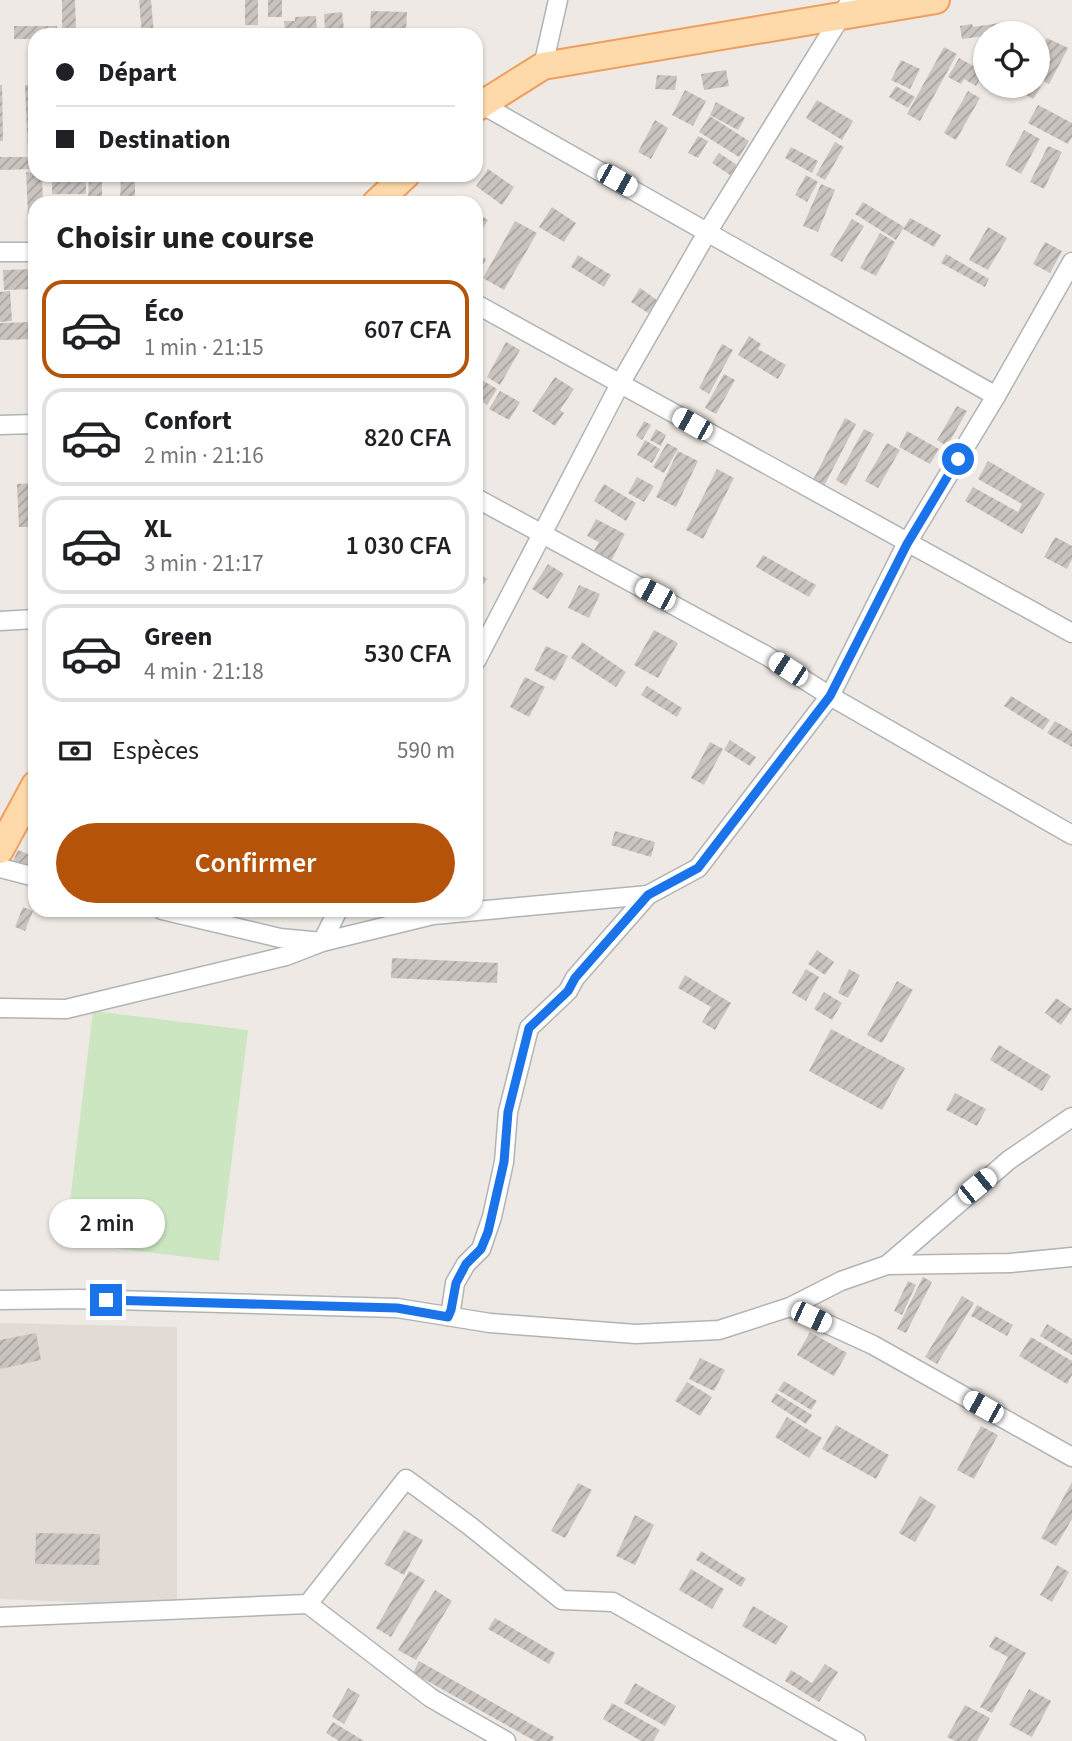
<!DOCTYPE html>
<html lang="fr">
<head>
<meta charset="utf-8">
<style>
  :root { --surface:#fff; --page:#f6f6f6; --text:#202124; --muted:#757577; --line:#e0e0e0; --accent:#b45309 }
  body { margin:0; font-family:"Source Sans 3",sans-serif; background:var(--page); color:var(--text); height:100vh; display:flex; flex-direction:column; font-size:26px; white-space:nowrap }
  * { box-sizing:border-box; margin:0 }
  p { font-size:23px; color:var(--muted) }
  .icon { flex:none; width:38px; height:38px; fill:none; stroke:currentColor; stroke-width:2; stroke-linecap:round; stroke-linejoin:round }
  .map { position:relative; flex:1; overflow:hidden }
  .side { position:absolute; left:28px; top:196px; width:455px; height:721px; display:flex; flex-direction:column; background:var(--surface); border-radius:21px; box-shadow:0 2px 5px #0004 }
  .side>* { flex:none }
  .top-card { position:absolute; left:28px; top:28px; width:455px; height:154px; border-radius:21px; box-shadow:0 2px 5px #0004; display:grid; align-content:center; height:154px; padding:0 28px; background:var(--surface) }
  .tools { position:absolute; left:973px; top:21px; display:grid; gap:14px }
  .tools a { display:grid; place-items:center; width:77px; height:77px; border-radius:50%; background:var(--surface); box-shadow:0 2px 5px #0004; font-size:35px }
  .end { position:absolute; width:32px; height:32px; margin:-16px; border:9px solid #1a73e8; background:#fff; box-shadow:0 0 0 4px #fff }
  .from { border-radius:50% }
  .bubble { position:absolute; height:49px; border-radius:24px; background:var(--surface); box-shadow:0 2px 5px #0004; font-size:23px; font-weight:600; line-height:49px; text-align:center }
  .car { position:absolute; width:21px; height:42px; margin:-21px -10px; border-radius:9px; box-shadow:0 0 5px 2px #0007; background:linear-gradient(#fff 24%,#345 0 40%,#fff 0 76%,#345 0 86%,#fff 0) }
  .top-card b { display:flex; align-items:center; gap:24px; height:66px; font-size:26px }
  .top-card b+b { border-top:2px solid var(--line) }
  .top-card i { width:18px; height:18px; background:var(--text) }
  ul { padding:0; list-style:none }
  li { display:flex; align-items:center; gap:21px; height:98px; margin:0 14px 10px; padding:0 14px; border:4px solid var(--line); border-radius:21px }
  li div { flex:1 }
  li b { display:block; font-size:26px }
  li em { font-style:normal; font-weight:600 }
  li.selected { border-color:var(--accent) }
  li>.icon { width:63px; height:63px; stroke-width:1.5 }
  h2 { padding:0 28px; font-size:32px; line-height:84px }
  .pay { display:flex; align-items:center; gap:18px; height:77px; padding:0 28px; font-size:26px }
  .pay p { margin-inline-start:auto }
  .cta { display:flex; gap:14px; margin-top:auto; padding:14px 28px }
  .cta a { flex:1; height:80px; border-radius:42px; background:var(--accent); color:#fff; font-size:28px; font-weight:600; line-height:80px; text-align:center }
  .map>svg:first-child { display:block }
  .education { fill:#e1dad5 }
  .green { fill:#cbe6c1 }
  .building { fill:url(#building-hatch) }
  .lines { fill:none; stroke-linecap:round; stroke-linejoin:round }
  .minor-casing { stroke:#afb4b6; stroke-width:21 }
  .primary-casing { stroke:#ef9e5c; stroke-width:30 }
  .minor { stroke:#fff; stroke-width:18 }
  .primary { stroke:#fed9aa; stroke-width:26 }
  .route { stroke:#1a73e8; stroke-width:9 }
</style>
</head>
<body>
<div class="map">
<svg width="1072" height="1741" viewBox="0 0 1072 1741">
  <defs>
    <pattern id="building-hatch" width="6" height="6" patternUnits="userSpaceOnUse" patternTransform="scale(1.75)"><rect width="6" height="6" fill="#cac4c1"/><path d="M-1 1l2-2M0 6l6-6M5 7l2-2" fill="none" stroke="#a7a3a0"/></pattern>
  </defs>
  <rect width="100%" height="100%" fill="#eee9e4"/>
  <path class="education" d="M0,1323L177,1327V1606L0,1599Z"/>
  <path class="green" d="M93,1011L248,1030L219,1261L65,1242Z"/>
  <g class="building">
    <path d="M62,0H75L76,30H62Z"/>
    <path d="M139,0H151L154,35H142Z"/>
    <rect x="245" y="0" width="13" height="25"/>
    <rect x="268" y="0" width="14" height="17"/>
    <path d="M371,11L407,12L406,29L370,28Z"/>
    <path d="M342,12L344,30L325,31L324,14Z"/>
    <path d="M316,16L317,32L285,33L284,21H295V17Z"/>
    <path d="M1013,21L1023,26L1020,33H1006Z"/>
    <path d="M1000,23L1001,33H985V36L962,39L960,26L972,24L973,27Z"/>
    <path d="M14,26H57V35H35V39H14Z"/>
    <path d="M1047,38L1068,48L1049,84L1038,79V56Z"/>
    <path d="M944,47L957,54L920,121L907,114Z"/>
    <path d="M959,58L984,72L976,86L964,79L961,84L948,77Z"/>
    <path d="M901,60L920,69L910,89L891,80Z"/>
    <path d="M726,70L729,86L704,90L701,74Z"/>
    <path d="M657,75L677,76L675,90L655,89Z"/>
    <path d="M0,85H2L3,141H0Z"/>
    <path d="M25,85H35V154H28Z"/>
    <path d="M896,86L915,97L908,108L889,97Z"/>
    <path d="M1011,86H1038L1041,87L1033,99Z"/>
    <path d="M685,90L706,101L693,126L672,115Z"/>
    <path d="M968,91L980,98L956,140L944,133Z"/>
    <path d="M817,100L853,121L842,140L806,118Z"/>
    <path d="M716,102L745,118L738,130L710,115Z"/>
    <path d="M1038,105L1072,123V137L1068,144L1028,123Z"/>
    <path d="M710,116L749,141L739,157L699,132Z"/>
    <path d="M655,120L668,128L651,159L638,152Z"/>
    <path d="M1024,130L1040,139L1021,174L1005,165Z"/>
    <path d="M698,136L708,141L698,158L688,153Z"/>
    <path d="M835,142L844,147L825,180L816,175Z"/>
    <path d="M1048,146L1062,152L1044,189L1030,182Z"/>
    <path d="M791,147L818,161L812,173L785,158Z"/>
    <path d="M719,153L737,165L730,175L712,163Z"/>
    <path d="M0,157H35V169L0,170Z"/>
    <path d="M488,169L514,187L502,205L476,186Z"/>
    <path d="M26,172L42,175L43,203H35V217H28Z"/>
    <path d="M89,175H102V203H88Z"/>
    <path d="M121,175H135V203H120Z"/>
    <path d="M806,175L818,182L807,202L795,195Z"/>
    <rect x="52" y="182" width="34" height="12"/>
    <path d="M821,184L835,190L818,232L803,226Z"/>
    <path d="M863,202L904,227L896,240L855,214Z"/>
    <path d="M552,207L576,223L564,242L539,227Z"/>
    <path d="M478,214L488,220L476,240V217Z"/>
    <path d="M910,218L941,235L934,247L903,229Z"/>
    <path d="M852,219L864,226L842,262L830,255Z"/>
    <path d="M515,221L537,233L504,290L483,278Z"/>
    <path d="M988,227L1007,238L988,270L969,260Z"/>
    <path d="M880,233L895,242L876,276L860,268Z"/>
    <path d="M1045,242L1062,251L1050,273L1033,264Z"/>
    <path d="M476,253L486,259L476,277Z"/>
    <path d="M946,254L989,279L985,287L941,263Z"/>
    <path d="M578,255L611,275L604,287L571,267Z"/>
    <path d="M35,269V289L4,290L3,270Z"/>
    <path d="M640,288L657,300L648,313L631,302Z"/>
    <path d="M10,291L12,321L0,322V292Z"/>
    <path d="M35,322V339L0,340V323Z"/>
    <path d="M749,336L761,344L758,349L786,365L778,379L738,355Z"/>
    <path d="M506,342L520,350L500,385L487,377Z"/>
    <path d="M722,344L733,350L709,394L699,388Z"/>
    <path d="M724,374L735,380L716,414L705,408Z"/>
    <path d="M555,377L574,389L560,410L564,413L555,426L532,411Z"/>
    <path d="M482,380L497,389L487,405L476,398V389Z"/>
    <path d="M500,391L520,402L509,420L489,409Z"/>
    <path d="M957,406L967,411L947,446L937,440Z"/>
    <path d="M845,418L856,424L824,486L813,480Z"/>
    <path d="M644,421L651,425L642,440L636,436Z"/>
    <path d="M656,429L666,435L661,446L650,440Z"/>
    <path d="M864,429L874,434L846,486L836,480Z"/>
    <path d="M907,431L939,449L930,464L899,447Z"/>
    <path d="M645,440L660,449L652,463L637,455Z"/>
    <path d="M667,443L678,449L664,473L653,467Z"/>
    <path d="M887,443L900,450L878,488L865,481Z"/>
    <path d="M678,451L698,461L676,507L656,497Z"/>
    <path d="M988,461L1045,494L1022,534L965,501L973,487L1018,512L1022,504L978,479Z"/>
    <path d="M717,469L734,478L703,539L686,530Z"/>
    <path d="M637,477L654,486L644,502L628,493Z"/>
    <path d="M35,483V527H19L17,484Z"/>
    <path d="M604,484L636,503L626,521L594,501Z"/>
    <path d="M596,519L625,534L610,563L592,554L599,542L587,536Z"/>
    <path d="M1055,537L1072,546V559L1067,569L1044,557Z"/>
    <path d="M763,555L816,585L809,597L756,567Z"/>
    <path d="M548,564L564,574L548,599L532,589Z"/>
    <path d="M476,572L487,579L476,595Z"/>
    <path d="M579,585L600,594L589,618L568,608Z"/>
    <path d="M654,630L678,643L658,678L634,665Z"/>
    <path d="M582,642L626,672L616,687L571,658Z"/>
    <path d="M546,646L568,656L555,681L534,670Z"/>
    <path d="M525,677L545,687L529,717L510,707Z"/>
    <path d="M647,686L682,708L677,717L641,695Z"/>
    <path d="M1011,696L1050,720L1043,730L1004,706Z"/>
    <path d="M1055,721L1072,731V747L1047,733Z"/>
    <path d="M730,740L756,757L750,766L724,750Z"/>
    <path d="M710,742L723,749L704,785L691,778Z"/>
    <path d="M615,831L655,842L651,857L611,845Z"/>
    <path d="M18,850L35,857V870L13,861Z"/>
    <path d="M23,907L33,911L25,931L15,927Z"/>
    <path d="M817,950L834,962L825,975L808,964Z"/>
    <path d="M392,958L498,963L497,983L391,978Z"/>
    <path d="M806,969L819,977L806,1001L792,993Z"/>
    <path d="M849,969L860,975L848,998L838,993Z"/>
    <path d="M685,975L731,1003L715,1030L702,1022L711,1007L678,988Z"/>
    <path d="M897,981L913,990L882,1043L867,1035Z"/>
    <path d="M824,992L842,1003L832,1020L814,1009Z"/>
    <path d="M1056,998L1072,1009L1061,1025L1045,1013Z"/>
    <path d="M831,1029L905,1068L882,1110L809,1071Z"/>
    <path d="M999,1045L1051,1076L1042,1091L990,1060Z"/>
    <path d="M955,1093L986,1109L977,1126L946,1110Z"/>
    <path d="M923,1277L932,1282L906,1333L897,1329Z"/>
    <path d="M908,1281L916,1285L902,1315L894,1311Z"/>
    <path d="M962,1296L974,1303L937,1364L925,1357Z"/>
    <path d="M977,1305L1013,1325L1007,1336L971,1316Z"/>
    <path d="M1047,1324L1072,1339V1355L1040,1336Z"/>
    <path d="M810,1332L847,1353L834,1376L797,1355Z"/>
    <path d="M36,1333L41,1360L0,1369V1340Z"/>
    <path d="M1031,1337L1072,1361V1375L1067,1384L1019,1356Z"/>
    <path d="M700,1358L725,1370L714,1391L689,1379Z"/>
    <path d="M784,1381L817,1401L811,1410L778,1390Z"/>
    <path d="M687,1382L712,1397L700,1416L675,1401Z"/>
    <path d="M776,1393L812,1415L806,1424L771,1402Z"/>
    <path d="M787,1417L822,1438L809,1458L775,1437Z"/>
    <path d="M836,1425L889,1455L876,1479L822,1449Z"/>
    <path d="M981,1426L998,1435L974,1479L957,1470Z"/>
    <path d="M1072,1482V1519L1056,1546L1041,1538Z"/>
    <path d="M578,1483L592,1490L565,1538L551,1531Z"/>
    <path d="M920,1496L936,1506L915,1542L899,1533Z"/>
    <path d="M635,1515L654,1525L635,1565L616,1556Z"/>
    <path d="M404,1530L423,1540L404,1575L384,1564Z"/>
    <path d="M36,1533L100,1534L99,1565L35,1564Z"/>
    <path d="M701,1551L746,1579L741,1587L696,1560Z"/>
    <path d="M1057,1565L1069,1572L1052,1602L1040,1595Z"/>
    <path d="M691,1569L724,1589L712,1609L679,1590Z"/>
    <path d="M409,1571L425,1580L391,1637L376,1628Z"/>
    <path d="M435,1590L452,1601L416,1660L398,1650Z"/>
    <path d="M753,1606L788,1626L776,1645L742,1626Z"/>
    <path d="M495,1618L555,1653L549,1664L488,1629Z"/>
    <path d="M995,1636L1026,1653L992,1713L980,1707L1008,1657L989,1647Z"/>
    <path d="M419,1661L554,1737L552,1741H535L413,1673Z"/>
    <path d="M825,1664L838,1672L819,1702L785,1681L791,1670L812,1683Z"/>
    <path d="M635,1683L676,1706L665,1726L624,1703Z"/>
    <path d="M348,1688L360,1695L344,1724L332,1717Z"/>
    <path d="M1029,1689L1051,1701L1032,1737L1009,1725Z"/>
    <path d="M612,1703L660,1730L653,1741H641L603,1719Z"/>
    <path d="M965,1705L990,1718L977,1741H955L947,1737Z"/>
    <path d="M333,1722L364,1741H339L326,1733Z"/>
  </g>
  <g class="lines">
    <g class="minor-casing">
      <g id="minor">
        <path d="M543,66L558,0"/>
        <path d="M481,104L996,396"/>
        <path d="M0,252H35"/>
        <path d="M476,304L1072,633"/>
        <path d="M0,425L35,424"/>
        <path d="M476,498L767,656L830,696L1072,835"/>
        <path d="M0,621L35,619"/>
        <path d="M476,661L620,384L708,231L851,0"/>
        <path d="M0,868L35,877"/>
        <path d="M162,910L280,938L322,942L338,910"/>
        <path d="M0,1008L66,1009L286,956L322,942L433,915L648,895"/>
        <path d="M887,1265L1009,1160L1072,1117"/>
        <path d="M0,1300L79,1299L397,1308L490,1323L636,1334L719,1330L790,1307L841,1281L887,1265L1010,1263L1072,1257"/>
        <path d="M790,1307L873,1345L1072,1457"/>
        <path d="M448,1316L451,1310L455,1283L466,1264L481,1249L492,1217L504,1162L508,1112L529,1028L568,991L575,978L648,895L698,868L830,696L907,543L996,396L1072,262"/>
        <path d="M308,1604L431,1698L506,1741"/>
        <path d="M0,1617L308,1604L406,1479L470,1526L562,1600L613,1602L856,1741"/>
      </g>
    </g>
    <g class="primary-casing">
      <g id="primary">
        <path d="M476,108L543,66L936,0"/>
        <path d="M376,203L406,175"/>
        <path d="M0,850L35,785"/>
      </g>
    </g>
    <use href="#minor" class="minor"/>
    <use href="#primary" class="primary"/>
  </g>
  <g class="lines">
    <path class="route" d="M106,1300L397,1308L448,1317L451,1310L456,1283L466,1264L481,1249L488,1232L504,1162L508,1112L529,1028L568,991L575,978L648,895L698,868L830,696L907,544L958,459"/>
  </g>
</svg>
<div class="tools">
<a><svg class="icon" aria-label="locate" viewBox="0 0 24 24"><circle cx="12" cy="12" r="6"/><path d="M12 2v4M12 18v4M2 12h4M18 12h4"/></svg></a>
</div>
<i class="end from" style="left:958px;top:459px"></i>
<i class="end" style="left:106px;top:1300px"></i>
<div class="bubble" style="left:49px;top:1199px;width:116px">2 min</div>
<i class="car" style="left:617px;top:180px;rotate:119deg"></i>
<i class="car" style="left:692px;top:424px;rotate:299deg"></i>
<i class="car" style="left:655px;top:594px;rotate:298deg"></i>
<i class="car" style="left:788px;top:669px;rotate:303deg"></i>
<i class="car" style="left:977px;top:1186px;rotate:51deg"></i>
<i class="car" style="left:811px;top:1317px;rotate:115deg"></i>
<i class="car" style="left:983px;top:1407px;rotate:299deg"></i>
<div class="top-card">
<b><i class="from"></i>Départ</b>
<b><i></i>Destination</b>
</div>
<section class="side">
<h2>Choisir une course</h2>
<ul>
<li class="selected"><svg class="icon" aria-label="car" viewBox="0 0 24 24"><path d="M5 17H2v-5l4-1 3-4h7l3 4 3 1v5h-3M9 17h6M6 11h13"/><circle cx="7" cy="17" r="2"/><circle cx="17" cy="17" r="2"/></svg><div><b>Éco</b><p>1 min · 21:15</p></div><em>607 CFA</em></li>
<li><svg class="icon" aria-label="car" viewBox="0 0 24 24"><path d="M5 17H2v-5l4-1 3-4h7l3 4 3 1v5h-3M9 17h6M6 11h13"/><circle cx="7" cy="17" r="2"/><circle cx="17" cy="17" r="2"/></svg><div><b>Confort</b><p>2 min · 21:16</p></div><em>820 CFA</em></li>
<li><svg class="icon" aria-label="car" viewBox="0 0 24 24"><path d="M5 17H2v-5l4-1 3-4h7l3 4 3 1v5h-3M9 17h6M6 11h13"/><circle cx="7" cy="17" r="2"/><circle cx="17" cy="17" r="2"/></svg><div><b>XL</b><p>3 min · 21:17</p></div><em>1 030 CFA</em></li>
<li><svg class="icon" aria-label="car" viewBox="0 0 24 24"><path d="M5 17H2v-5l4-1 3-4h7l3 4 3 1v5h-3M9 17h6M6 11h13"/><circle cx="7" cy="17" r="2"/><circle cx="17" cy="17" r="2"/></svg><div><b>Green</b><p>4 min · 21:18</p></div><em>530 CFA</em></li>
</ul>
<div class="pay"><svg class="icon" aria-label="cash" viewBox="0 0 24 24"><path d="M3 7h18v10H3z"/><circle cx="12" cy="12" r="2"/></svg>Espèces<p>590 m</p></div>
<div class="cta"><a>Confirmer</a></div>
</section>
</div>
</body>
</html>
